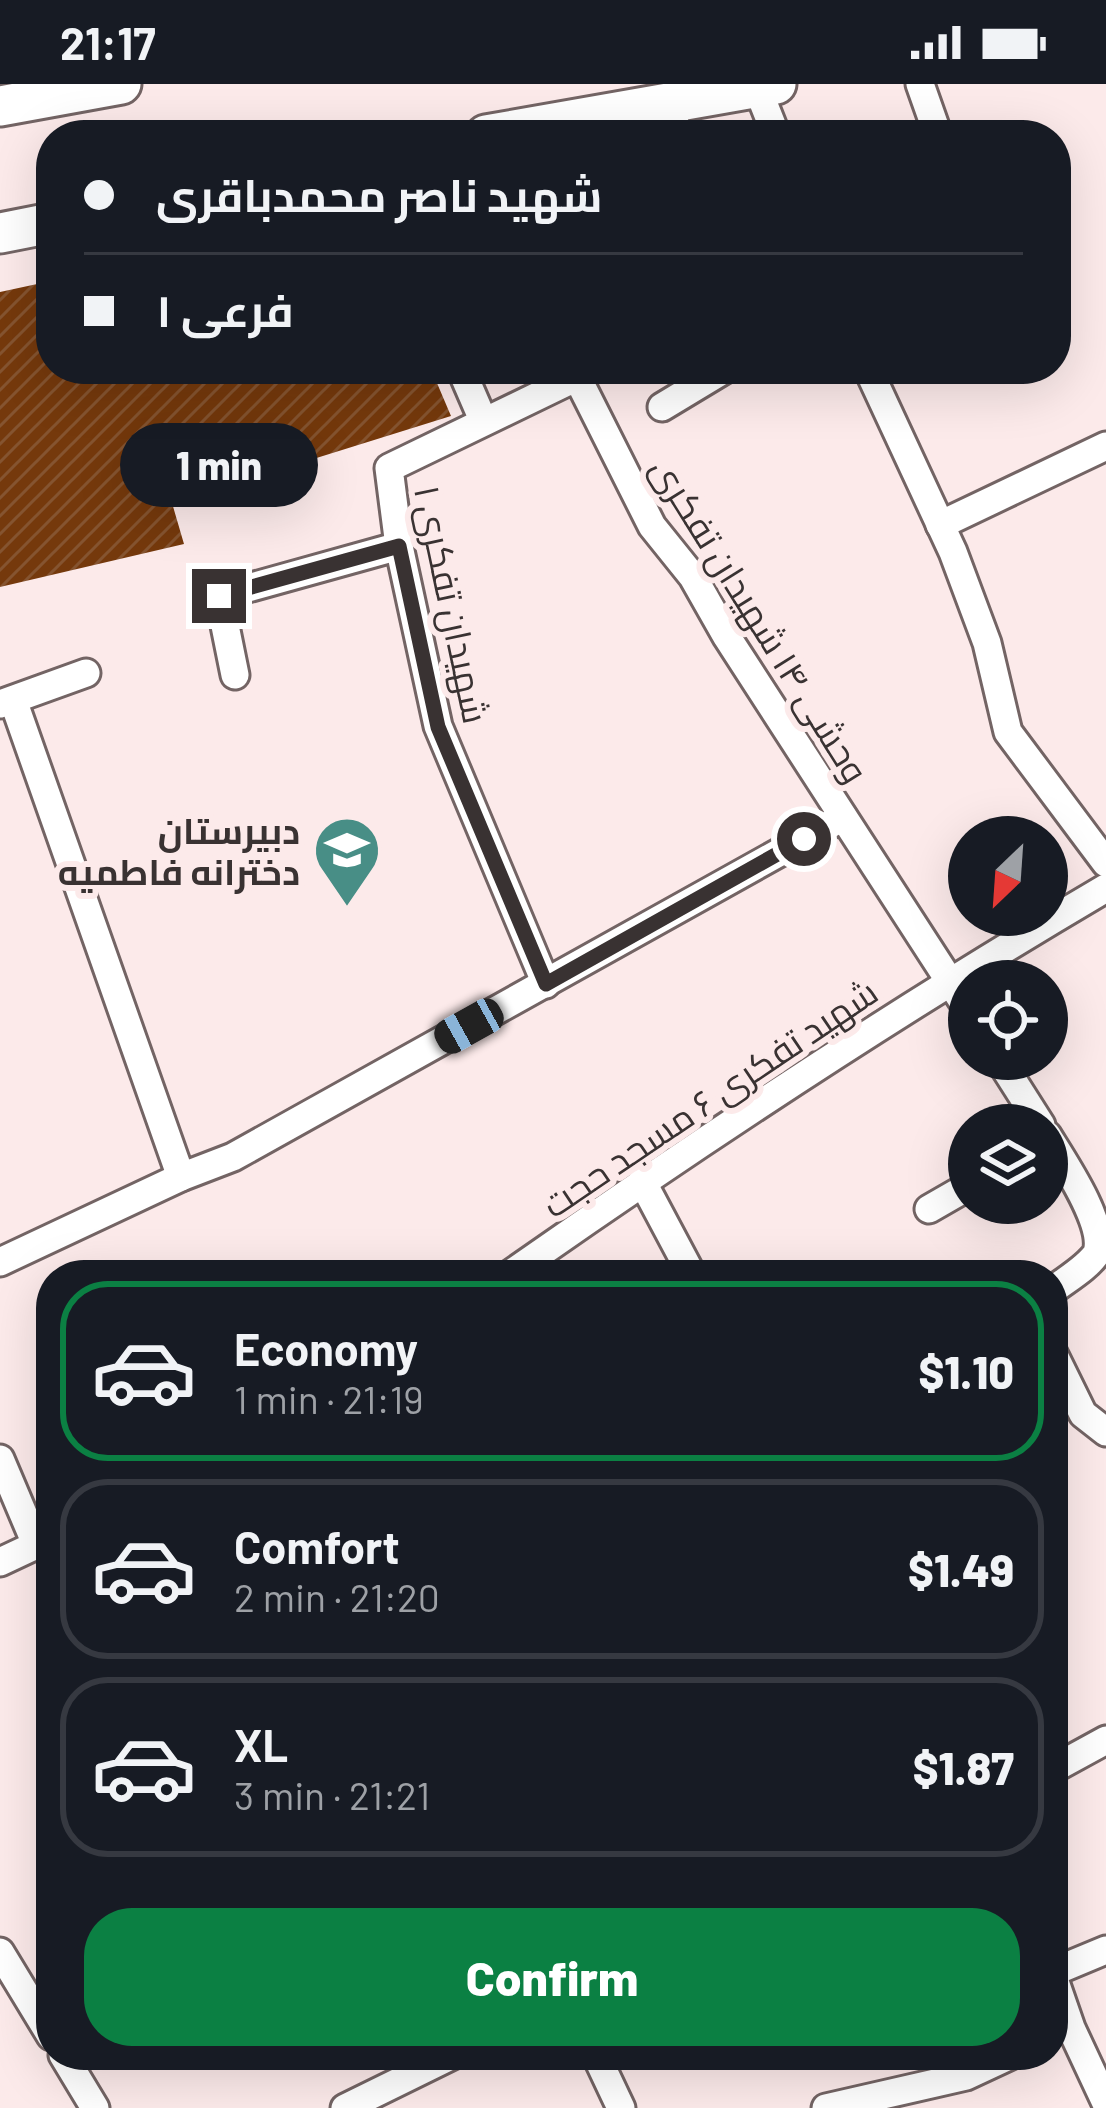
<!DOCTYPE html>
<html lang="en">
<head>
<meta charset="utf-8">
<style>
  :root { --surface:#171b24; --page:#20242c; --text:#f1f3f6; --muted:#9ea1a6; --line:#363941; --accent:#0b8043 }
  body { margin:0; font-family:Barlow,Cairo,sans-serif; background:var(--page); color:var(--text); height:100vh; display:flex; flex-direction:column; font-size:45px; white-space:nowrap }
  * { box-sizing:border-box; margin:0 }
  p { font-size:39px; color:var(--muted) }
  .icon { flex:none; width:66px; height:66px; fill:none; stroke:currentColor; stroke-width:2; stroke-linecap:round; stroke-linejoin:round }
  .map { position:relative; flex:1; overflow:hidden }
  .drawer { position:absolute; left:36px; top:1176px; width:1032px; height:810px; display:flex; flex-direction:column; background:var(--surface); border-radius:48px; box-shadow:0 12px 48px #0002 }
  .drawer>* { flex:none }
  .banner { position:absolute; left:36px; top:36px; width:1035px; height:264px; border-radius:48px; box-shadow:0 12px 48px #0002; display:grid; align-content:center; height:264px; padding:0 48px; background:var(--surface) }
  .needle { width:78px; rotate:205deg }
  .controls { position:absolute; left:948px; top:732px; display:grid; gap:24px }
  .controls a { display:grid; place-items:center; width:120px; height:120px; border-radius:50%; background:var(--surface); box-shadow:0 12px 48px #0002; font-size:60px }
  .end { position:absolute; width:54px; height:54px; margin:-27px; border:15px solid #393232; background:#fff; box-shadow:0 0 0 6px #fff }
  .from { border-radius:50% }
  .bubble { position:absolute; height:84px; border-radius:42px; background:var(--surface); box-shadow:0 12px 48px #0002; font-size:39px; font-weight:800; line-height:84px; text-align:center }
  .car { position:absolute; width:36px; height:72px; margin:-36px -18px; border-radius:15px; box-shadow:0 0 9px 3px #0007; background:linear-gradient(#222 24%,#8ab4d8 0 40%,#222 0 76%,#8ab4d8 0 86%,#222 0) }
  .banner b { display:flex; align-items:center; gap:42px; height:114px; font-size:45px }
  .banner b+b { border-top:3px solid var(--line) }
  .banner i { width:30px; height:30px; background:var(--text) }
  ul { padding:21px 0 0; list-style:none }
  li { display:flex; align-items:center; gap:36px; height:180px; margin:0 24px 18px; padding:0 24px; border:6px solid var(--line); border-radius:48px }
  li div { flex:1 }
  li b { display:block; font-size:45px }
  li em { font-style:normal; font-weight:800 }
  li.active { border-color:var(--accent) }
  li>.icon { width:108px; height:108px; stroke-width:1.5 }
  .primary-button { display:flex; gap:24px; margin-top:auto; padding:24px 48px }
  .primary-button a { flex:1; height:138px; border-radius:48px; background:var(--accent); color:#fff; font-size:48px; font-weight:800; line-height:138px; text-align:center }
  .status { display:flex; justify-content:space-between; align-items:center; height:84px; padding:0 60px; background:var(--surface); direction:ltr }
  .status svg { height:33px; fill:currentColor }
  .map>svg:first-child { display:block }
  .building { fill:url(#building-hatch) }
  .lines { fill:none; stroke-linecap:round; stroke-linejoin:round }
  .street-casing { stroke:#736464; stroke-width:33 }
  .secondary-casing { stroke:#736464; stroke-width:45 }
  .street { stroke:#fff; stroke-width:27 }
  .secondary { stroke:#fff; stroke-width:39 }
  .route { stroke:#393232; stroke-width:15 }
  .labels { text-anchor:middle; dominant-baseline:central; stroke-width:12; stroke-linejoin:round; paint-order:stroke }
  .street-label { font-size:36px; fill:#393232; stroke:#fceaea }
  .poi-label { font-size:36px; font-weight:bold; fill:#393232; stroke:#fceaea; text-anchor:end }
</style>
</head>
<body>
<div class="status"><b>21:17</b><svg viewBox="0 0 49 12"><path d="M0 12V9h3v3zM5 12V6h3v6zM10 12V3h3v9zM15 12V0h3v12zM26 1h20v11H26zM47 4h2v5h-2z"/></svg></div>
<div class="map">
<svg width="1106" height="2024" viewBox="0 0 1106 2024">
  <defs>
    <pattern id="building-hatch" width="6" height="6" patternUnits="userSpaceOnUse" patternTransform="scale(3)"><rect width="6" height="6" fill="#75390c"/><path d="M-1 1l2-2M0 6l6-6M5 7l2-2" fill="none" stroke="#855430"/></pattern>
  </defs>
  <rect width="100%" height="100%" fill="#fceaea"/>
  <path class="building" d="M51,197V285H431L451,332L172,419L184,460L0,503V208Z"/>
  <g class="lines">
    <g class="street-casing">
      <g id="street">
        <path d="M920,0L938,51"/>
        <path d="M757,3L776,51"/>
        <path d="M668,19L679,51"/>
        <path d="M461,285L483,336"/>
        <path d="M868,285L953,468L987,559L1008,648L1106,779"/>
        <path d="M662,323L725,285"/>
        <path d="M940,441L1106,362"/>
        <path d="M235,591L219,512L399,462"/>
        <path d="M13,616L181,1093"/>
        <path d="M0,620L86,589"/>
        <path d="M546,900L438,642L399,462L389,384L577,293L652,442L693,493L727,553L969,927"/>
        <path d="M999,975L1041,1041"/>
        <path d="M1047,1051C1063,1077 1106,1140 1097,1169C1087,1184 1067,1195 1053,1206"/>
        <path d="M642,1097L692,1191"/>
        <path d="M929,1125L969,1102"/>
        <path d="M0,1178L181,1093L233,1073L843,733"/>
        <path d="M509,1191C703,1055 902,924 1106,804"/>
        <path d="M1053,1269L1083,1330L1106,1348"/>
        <path d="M0,1375L36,1460"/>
        <path d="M0,1478L51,1454"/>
        <path d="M1053,1685L1106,1656"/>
        <path d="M0,1868L51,1952"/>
        <path d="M1053,1888L1106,1866"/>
        <path d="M1053,1892L1071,1944L1106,2019"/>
        <path d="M63,1971L95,2024"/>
        <path d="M596,1971L621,2024"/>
        <path d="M345,2024L453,1971"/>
        <path d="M826,2024L966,1992L1011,1971"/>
      </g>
    </g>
    <g class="secondary-casing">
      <g id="secondary">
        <path d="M0,22L121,0"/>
        <path d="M486,51L776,0"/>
        <path d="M0,149L51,139"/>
      </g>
    </g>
    <use href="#street" class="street"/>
    <use href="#secondary" class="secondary"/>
  </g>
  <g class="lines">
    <path class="route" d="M219,512L399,462L438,643L546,900L804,755"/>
  </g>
  <defs>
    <g id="school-pin" transform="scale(3.45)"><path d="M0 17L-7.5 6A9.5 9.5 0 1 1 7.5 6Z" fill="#488e86" stroke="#fceaea"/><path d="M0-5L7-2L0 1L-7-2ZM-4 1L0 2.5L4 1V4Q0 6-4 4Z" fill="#fff"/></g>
  </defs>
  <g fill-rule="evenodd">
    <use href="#school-pin" x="347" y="766"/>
  </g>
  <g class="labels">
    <g class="street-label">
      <text transform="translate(453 520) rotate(78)">شهیدان تفکری ۱</text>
      <text transform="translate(761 535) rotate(58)">وحشی ۱۴ شهیدان تفکری</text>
      <text transform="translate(709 1013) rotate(-34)">شهید تفکری ۶ مسجد حجت</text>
    </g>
    <g class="poi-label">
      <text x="300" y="745">دبیرستان<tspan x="300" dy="41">دخترانه فاطمیه</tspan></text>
    </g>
  </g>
</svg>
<div class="controls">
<a><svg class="needle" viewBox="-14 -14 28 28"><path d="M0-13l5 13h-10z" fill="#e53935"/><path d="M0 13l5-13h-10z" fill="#9ea1a6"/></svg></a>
<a><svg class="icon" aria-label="locate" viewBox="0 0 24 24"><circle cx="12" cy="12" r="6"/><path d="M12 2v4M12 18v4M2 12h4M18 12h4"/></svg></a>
<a><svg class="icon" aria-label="layers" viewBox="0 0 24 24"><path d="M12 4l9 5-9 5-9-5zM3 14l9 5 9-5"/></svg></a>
</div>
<i class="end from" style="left:804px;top:755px"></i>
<i class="end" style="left:219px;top:512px"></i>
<div class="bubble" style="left:120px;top:339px;width:198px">1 min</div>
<i class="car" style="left:469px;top:942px;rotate:241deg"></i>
<div class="banner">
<b><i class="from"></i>شهید ناصر محمدباقری</b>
<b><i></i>فرعی ۱</b>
</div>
<section class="drawer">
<ul>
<li class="active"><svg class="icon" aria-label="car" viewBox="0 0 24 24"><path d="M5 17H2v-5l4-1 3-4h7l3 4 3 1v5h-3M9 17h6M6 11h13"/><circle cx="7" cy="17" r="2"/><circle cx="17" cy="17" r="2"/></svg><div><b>Economy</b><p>1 min · 21:19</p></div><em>$1.10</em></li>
<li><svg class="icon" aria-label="car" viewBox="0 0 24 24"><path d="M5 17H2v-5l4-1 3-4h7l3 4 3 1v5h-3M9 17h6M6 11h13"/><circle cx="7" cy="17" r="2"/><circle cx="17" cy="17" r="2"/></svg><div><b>Comfort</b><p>2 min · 21:20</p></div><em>$1.49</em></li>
<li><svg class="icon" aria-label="car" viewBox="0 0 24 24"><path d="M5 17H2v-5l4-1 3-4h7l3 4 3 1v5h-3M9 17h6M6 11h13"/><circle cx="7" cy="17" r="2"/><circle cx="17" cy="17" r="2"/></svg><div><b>XL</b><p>3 min · 21:21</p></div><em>$1.87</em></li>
</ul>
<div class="primary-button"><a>Confirm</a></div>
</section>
</div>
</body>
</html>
